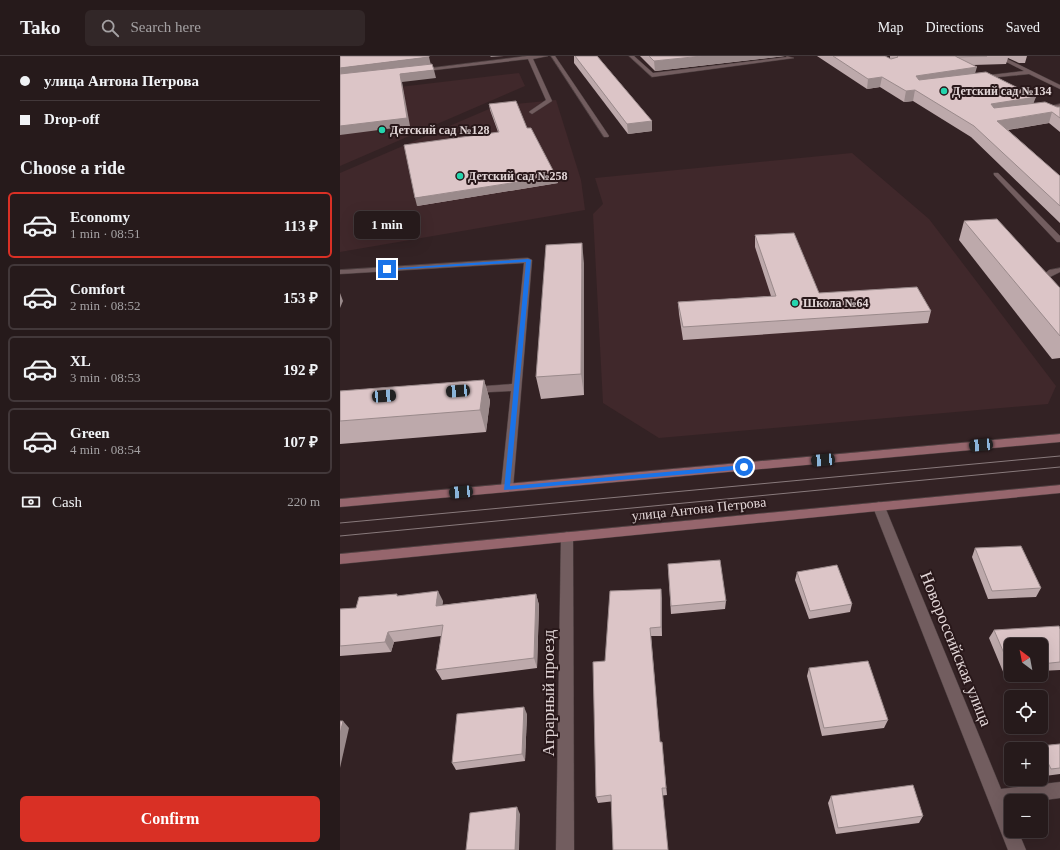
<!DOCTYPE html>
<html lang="en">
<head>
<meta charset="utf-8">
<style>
  :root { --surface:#261a1b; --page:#322728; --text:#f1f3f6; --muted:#a4a1a3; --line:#42383a; --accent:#d93025 }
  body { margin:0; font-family:Georgia,serif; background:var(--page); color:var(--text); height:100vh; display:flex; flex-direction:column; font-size:15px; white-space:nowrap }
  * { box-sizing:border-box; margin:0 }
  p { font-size:13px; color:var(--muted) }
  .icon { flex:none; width:22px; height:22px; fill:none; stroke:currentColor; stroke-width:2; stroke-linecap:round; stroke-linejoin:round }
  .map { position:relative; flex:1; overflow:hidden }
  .panel { display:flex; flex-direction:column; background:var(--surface); width:340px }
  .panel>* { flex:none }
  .banner { display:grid; align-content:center; height:88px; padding:0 20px; background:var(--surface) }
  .needle { width:26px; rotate:328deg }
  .tools { position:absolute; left:664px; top:582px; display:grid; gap:8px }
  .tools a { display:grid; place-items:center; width:44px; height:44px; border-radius:6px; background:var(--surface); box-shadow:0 4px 16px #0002,0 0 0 1px var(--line); font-size:20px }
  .end { position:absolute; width:18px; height:18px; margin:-9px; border:5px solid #1a73e8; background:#fff; box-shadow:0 0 0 2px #fff }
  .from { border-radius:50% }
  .bubble { position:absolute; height:28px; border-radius:6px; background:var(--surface); box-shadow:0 4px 16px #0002,0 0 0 1px var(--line); font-size:13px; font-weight:800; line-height:28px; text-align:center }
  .car { position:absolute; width:12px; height:24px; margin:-12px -6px; border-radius:5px; box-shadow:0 0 3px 1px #0007; background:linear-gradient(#222 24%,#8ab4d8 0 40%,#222 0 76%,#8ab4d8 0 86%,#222 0) }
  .banner b { display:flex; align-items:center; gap:14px; height:38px; font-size:15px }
  .banner b+b { border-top:1px solid var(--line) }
  .banner i { width:10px; height:10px; background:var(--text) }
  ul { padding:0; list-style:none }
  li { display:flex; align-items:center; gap:12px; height:66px; margin:0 8px 6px; padding:0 12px; border:2px solid var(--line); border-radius:6px }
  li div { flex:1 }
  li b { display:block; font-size:15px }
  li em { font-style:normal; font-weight:800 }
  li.on { border-color:var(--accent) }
  li>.icon { width:36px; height:36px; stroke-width:1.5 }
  h2 { padding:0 20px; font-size:18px; line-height:48px }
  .pay { display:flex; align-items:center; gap:10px; height:44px; padding:0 20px; font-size:15px }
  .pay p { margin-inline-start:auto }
  .action { display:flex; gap:8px; margin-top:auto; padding:8px 20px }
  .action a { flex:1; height:46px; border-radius:6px; background:var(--accent); color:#fff; font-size:16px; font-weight:800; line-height:46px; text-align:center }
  header { display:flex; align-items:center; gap:24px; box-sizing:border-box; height:56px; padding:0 20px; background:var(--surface); border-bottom:1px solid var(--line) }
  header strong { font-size:19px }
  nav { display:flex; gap:22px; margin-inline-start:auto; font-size:14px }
  .search { width:280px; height:36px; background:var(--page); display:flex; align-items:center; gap:10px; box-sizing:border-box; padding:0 14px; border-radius:6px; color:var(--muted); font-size:15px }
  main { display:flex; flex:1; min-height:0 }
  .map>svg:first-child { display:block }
  .built { fill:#40282b }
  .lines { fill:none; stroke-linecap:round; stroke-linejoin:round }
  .service-casing { stroke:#4e4041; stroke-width:1 }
  .minor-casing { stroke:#4e4041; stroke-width:1 }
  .secondary-casing { stroke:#4e4041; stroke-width:1 }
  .service { fill:#725d5f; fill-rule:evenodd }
  .minor { fill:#725d5f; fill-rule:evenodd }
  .secondary { fill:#96666d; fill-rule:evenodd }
  .tram { stroke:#897a7c; stroke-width:1 }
  .wall { fill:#bda9ab }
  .shaded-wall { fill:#9a8a8b }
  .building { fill:#dcc5c7; stroke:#9a8a8b }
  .route { fill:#1a73e8 }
  .poi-dot { fill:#24d5ae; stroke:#29181a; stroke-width:1.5 }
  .labels { text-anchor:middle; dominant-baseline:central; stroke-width:4; stroke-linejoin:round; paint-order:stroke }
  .far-poi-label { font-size:12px; font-weight:bold; fill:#e1d5d6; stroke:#29181a; text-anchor:start }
  .street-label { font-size:14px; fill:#e1d5d6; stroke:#29181a }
  .near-street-label { font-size:17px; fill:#e1d5d6; stroke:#29181a }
</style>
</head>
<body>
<header>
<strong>Tako</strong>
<div class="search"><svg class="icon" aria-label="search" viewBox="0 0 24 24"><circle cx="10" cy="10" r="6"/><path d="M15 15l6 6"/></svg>Search here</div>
<nav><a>Map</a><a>Directions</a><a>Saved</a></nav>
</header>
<main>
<section class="panel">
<div class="banner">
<b><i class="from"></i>улица Антона Петрова</b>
<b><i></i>Drop-off</b>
</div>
<h2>Choose a ride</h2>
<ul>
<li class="on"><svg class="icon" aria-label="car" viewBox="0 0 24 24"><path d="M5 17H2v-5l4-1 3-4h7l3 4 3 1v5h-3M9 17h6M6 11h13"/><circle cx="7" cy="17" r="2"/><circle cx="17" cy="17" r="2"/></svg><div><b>Economy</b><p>1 min · 08:51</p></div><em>113 ₽</em></li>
<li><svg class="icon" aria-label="car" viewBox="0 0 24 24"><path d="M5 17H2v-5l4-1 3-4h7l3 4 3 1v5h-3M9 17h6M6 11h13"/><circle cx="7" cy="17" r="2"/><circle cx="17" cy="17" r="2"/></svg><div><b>Comfort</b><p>2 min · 08:52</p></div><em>153 ₽</em></li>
<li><svg class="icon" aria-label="car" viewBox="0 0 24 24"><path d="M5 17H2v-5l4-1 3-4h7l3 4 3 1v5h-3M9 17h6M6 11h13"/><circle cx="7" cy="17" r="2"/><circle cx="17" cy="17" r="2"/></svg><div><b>XL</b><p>3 min · 08:53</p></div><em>192 ₽</em></li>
<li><svg class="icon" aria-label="car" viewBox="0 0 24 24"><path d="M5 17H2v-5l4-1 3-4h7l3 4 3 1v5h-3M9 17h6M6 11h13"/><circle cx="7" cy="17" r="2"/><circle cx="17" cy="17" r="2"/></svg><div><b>Green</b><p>4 min · 08:54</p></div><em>107 ₽</em></li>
</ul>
<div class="pay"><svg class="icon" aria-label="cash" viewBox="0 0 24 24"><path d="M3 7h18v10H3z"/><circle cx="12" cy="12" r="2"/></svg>Cash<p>220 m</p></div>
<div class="action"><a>Confirm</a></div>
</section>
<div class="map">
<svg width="720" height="794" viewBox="0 0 720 794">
  <rect width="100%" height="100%" fill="#332224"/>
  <g class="built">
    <path d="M179,17L185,30L0,110V38Z"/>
    <path d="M216,44L241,124L245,154L0,196V117L156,50Z"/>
    <path d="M512,97L589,163L716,330L708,348L319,382L263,347L253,158L263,148L255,122Z"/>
  </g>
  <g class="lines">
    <g class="service-casing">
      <g id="service">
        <path d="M187,0H208L193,3L212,45L192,58L189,56L190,55L206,44L188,3L78,16L75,14Z"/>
        <path d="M211,0H215L269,80L268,81H264Z"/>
        <path d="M289,0H294L313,17L447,1L446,0L454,2L312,21Z"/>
        <path d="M655,0H661L720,29V33L689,18L640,23L642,20L684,15Z"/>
        <path d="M720,48V52L702,55L699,53Z"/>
        <path d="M654,117H658L720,180V186H717L654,119Z"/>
        <path d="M188,202L192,204L173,432L171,435H163L161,432L171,335L132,337L127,334L132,331L172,328L184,207L0,218V214Z"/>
        <path d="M720,212V216L710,221L720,232V240L717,239L701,221L709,214Z"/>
      </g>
    </g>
    <g class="minor-casing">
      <g id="minor">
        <path d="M539,446L543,448L545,451L661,733L720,726V742L697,745H671V748L667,749L671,758V775H678L686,794H668L533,451L535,448Z"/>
        <path d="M227,476L231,478L233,481L234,794H216L221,481L223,478Z"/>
      </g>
    </g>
    <g class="secondary-casing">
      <g id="secondary">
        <path d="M720,378V386L0,451V443Z"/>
        <path d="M720,429V437L0,508V498Z"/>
      </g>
    </g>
    <use href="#service" class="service"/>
    <use href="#minor" class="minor"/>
    <use href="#secondary" class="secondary"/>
    <g class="tram">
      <path d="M0,467L720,400"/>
      <path d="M0,480L720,411"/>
    </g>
  </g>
  <g class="wall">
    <path d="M234,0H257L312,65V75L288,78L234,7Z"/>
    <path d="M300,0H445L315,15Z"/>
    <path d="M477,0H545L550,3V0H687L685,7H679L668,2L666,8L633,9L635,17L694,47L717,51H720V76L709,67L668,74L720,120V167L631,81L573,45L564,46L540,31L527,33Z"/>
    <path d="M149,48L187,72L218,127L77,150L158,76L150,54Z"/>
    <path d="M624,165L720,232V302L712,303L619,184Z"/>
    <path d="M415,179L479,237L591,255L588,267L343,284L339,258L338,246L431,240L415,191Z"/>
    <path d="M244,207V339L201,343L196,321Z"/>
    <path d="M144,324L150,345L146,376L0,388V335Z"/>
    <path d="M635,492L701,532L696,541L648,543L632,501Z"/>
    <path d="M328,508L386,545L385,553L331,558Z"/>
    <path d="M457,516L512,548L510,556L469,563L455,524Z"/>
    <path d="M196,538L199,549L197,612L102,624L96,614L101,580L54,586L51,596L0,600V553L16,552L58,540L103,545L102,549Z"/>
    <path d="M322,542V580H311L320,686H322L327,739L258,747L256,741L265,605Z"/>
    <path d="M720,573V614L701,615V589H671V617L664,618L649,582L654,574Z"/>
    <path d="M469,612L548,664L544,672L482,680L467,620Z"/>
    <path d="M187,658L185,705L116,714L112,707Z"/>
    <path d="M720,688V718L705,720L701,712V693H698L700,690Z"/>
    <path d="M491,740L583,760L579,767L496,778L488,747Z"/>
  </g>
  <g class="shaded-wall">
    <path d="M150,0H164L151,1Z"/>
    <path d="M362,0H445L315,15L314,5Z"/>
    <path d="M89,1L91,9L0,20V12Z"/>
    <path d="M637,11L634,21L574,30L576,20Z"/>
    <path d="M94,14L96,22L62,26L70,70L0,79V70L60,18Z"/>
    <path d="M542,21L540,31L527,33L528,23Z"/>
    <path d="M575,34L573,45L564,46L566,35Z"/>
    <path d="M696,41L692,51L648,59L651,48Z"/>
    <path d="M712,56L709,67L654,76L657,65Z"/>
    <path d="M312,65V75L288,78L287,68Z"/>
    <path d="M216,120L218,127L77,150L75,142Z"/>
    <path d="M242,187L244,207V339L241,318Z"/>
    <path d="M0,237L3,245L0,252Z"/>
    <path d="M144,324L150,345L146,376L140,354Z"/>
    <path d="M321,533L322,542V580L321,571Z"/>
    <path d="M98,535L103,545L101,560L96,550Z"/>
    <path d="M196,538L199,549L197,612L194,602Z"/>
    <path d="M48,576L54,586L51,596L45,586Z"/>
    <path d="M184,651L187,658L185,705L182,698Z"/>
    <path d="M3,665L9,672L0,712V678Z"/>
    <path d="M177,751L180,758L179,794H175Z"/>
  </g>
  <g class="building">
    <path d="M0,0H89V1L0,12Z"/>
    <path d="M235,0H257L312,65L287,68Z"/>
    <path d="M309,0H362L314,5Z"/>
    <path d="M493,0H545L551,3L558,1L557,0H615L637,11L576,20L579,24L646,16L696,41L651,48L654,52L705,46L717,51H720V62L712,56L657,65L720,120V150L634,70L575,34L566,35L542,21L528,23Z"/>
    <path d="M616,0H647L617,1Z"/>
    <path d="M92,8L94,14L60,18L67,62L0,70V18Z"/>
    <path d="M176,45L187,72H191L216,120L75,142L64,89L159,76L149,48Z"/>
    <path d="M657,163L720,232V280L624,165Z"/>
    <path d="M454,177L479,237L577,231L591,255L343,271L338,246L436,240L415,179Z"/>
    <path d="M242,187L241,318L196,321L206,189Z"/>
    <path d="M144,324L140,354L0,365V335Z"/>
    <path d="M681,490L701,532L652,535L635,492Z"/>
    <path d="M380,504L386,545L331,550L328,508Z"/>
    <path d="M497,509L512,548L470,555L457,516Z"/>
    <path d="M321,533V571L310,572L320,686H322L326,732H322L328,794H273L271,739L256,741L253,606L265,605L270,535Z"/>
    <path d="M98,535L96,550L196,538L194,602L96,614L103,569L48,576L45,586L0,590V553L16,552L19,541L57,538V540Z"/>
    <path d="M719,570L720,573V606L701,608V589H671V609H669L654,574Z"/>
    <path d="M528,605L548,664L484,672L469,612Z"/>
    <path d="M184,651L182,698L112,707L117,658Z"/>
    <path d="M0,665H3L0,678Z"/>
    <path d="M720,688V712L711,713L700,690Z"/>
    <path d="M573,729L583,760L498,772L491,740Z"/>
    <path d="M177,751L175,794H126L130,757Z"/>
  </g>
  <path class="route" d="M188,203L191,204L170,430L404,409L407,411L406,413L164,434L186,206L47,214L45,213Z"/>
  <g class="poi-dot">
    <circle cx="604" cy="35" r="4"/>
    <circle cx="42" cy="74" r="4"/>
    <circle cx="120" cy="120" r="4"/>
    <circle cx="455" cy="247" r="4"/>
  </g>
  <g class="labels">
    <g class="far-poi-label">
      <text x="612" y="35">Детский сад №134</text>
      <text x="50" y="74">Детский сад №128</text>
      <text x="128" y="120">Детский сад №258</text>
      <text x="463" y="247">Школа №64</text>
    </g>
    <g class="street-label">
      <text transform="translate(359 453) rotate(-6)">улица Антона Петрова</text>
    </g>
    <g class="near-street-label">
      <text transform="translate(616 593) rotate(68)">Новороссийская улица</text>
      <text transform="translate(208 637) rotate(-90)">Аграрный проезд</text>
    </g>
  </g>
</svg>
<div class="tools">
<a><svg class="needle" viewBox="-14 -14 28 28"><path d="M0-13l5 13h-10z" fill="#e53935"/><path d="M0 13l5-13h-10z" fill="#a4a1a3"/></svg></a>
<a><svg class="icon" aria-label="locate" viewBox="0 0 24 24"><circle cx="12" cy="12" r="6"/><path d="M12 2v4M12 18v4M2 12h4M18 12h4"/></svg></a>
<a>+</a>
<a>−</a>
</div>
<i class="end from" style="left:404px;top:411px"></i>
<i class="end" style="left:47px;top:213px"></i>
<div class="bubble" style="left:14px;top:155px;width:66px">1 min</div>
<i class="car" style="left:118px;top:335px;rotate:266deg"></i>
<i class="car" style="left:44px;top:340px;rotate:86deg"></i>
<i class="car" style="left:641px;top:389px;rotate:265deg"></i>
<i class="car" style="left:483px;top:404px;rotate:265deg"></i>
<i class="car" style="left:121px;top:436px;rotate:265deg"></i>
</div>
</main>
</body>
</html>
